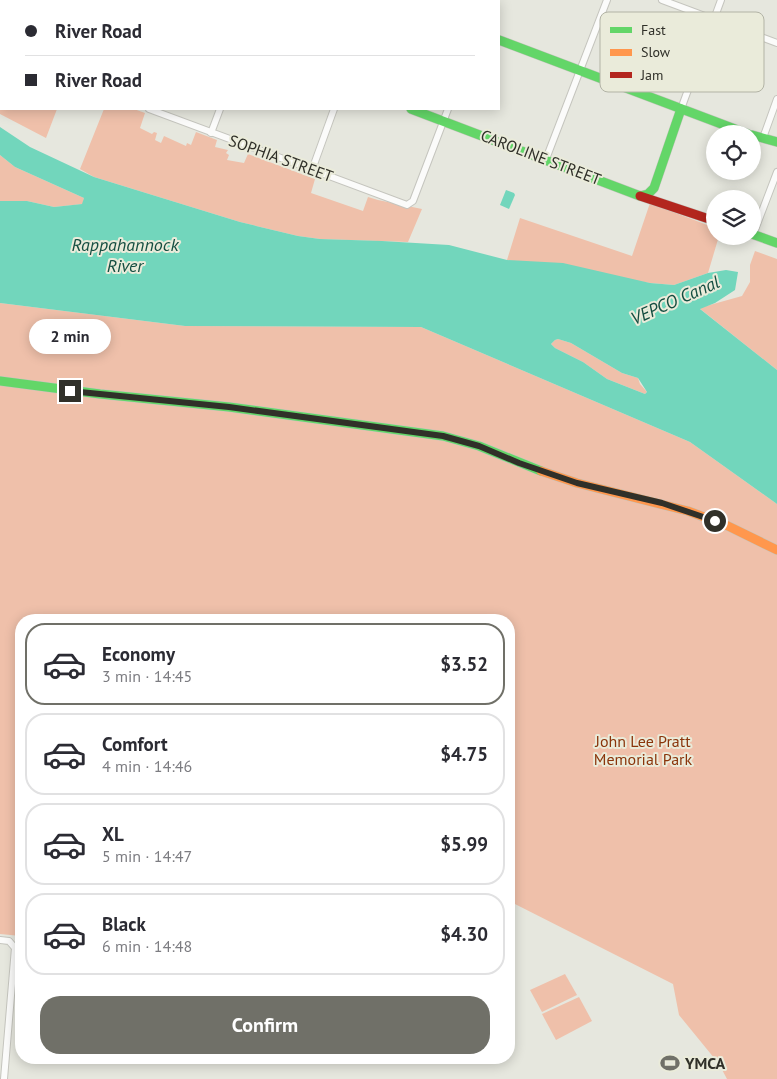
<!DOCTYPE html>
<html lang="en">
<head>
<meta charset="utf-8">
<style>
  :root { --surface:#fff; --page:#f7f7f7; --text:#2b2b33; --muted:#7c7c81; --line:#e1e1e2; --accent:#707068 }
  body { margin:0; font-family:"PT Sans",sans-serif; background:var(--page); color:var(--text); height:100vh; display:flex; flex-direction:column; font-size:19px; white-space:nowrap }
  * { box-sizing:border-box; margin:0 }
  p { font-size:16px; color:var(--muted) }
  .icon { flex:none; width:28px; height:28px; fill:none; stroke:currentColor; stroke-width:2; stroke-linecap:round; stroke-linejoin:round }
  .map { position:relative; flex:1; overflow:hidden }
  .panel { position:absolute; left:15px; top:614px; width:500px; height:450px; display:flex; flex-direction:column; background:var(--surface); border-radius:20px; box-shadow:0 2px 12px #0003 }
  .panel>* { flex:none }
  .top-card { position:absolute; left:0px; top:0px; width:500px; height:110px; box-shadow:0 2px 12px #0003; display:grid; align-content:center; height:110px; padding:0 25px; background:var(--surface) }
  .tools { position:absolute; left:706px; top:125px; display:grid; gap:10px }
  .tools a { display:grid; place-items:center; width:55px; height:55px; border-radius:50%; background:var(--surface); box-shadow:0 2px 12px #0003; font-size:25px }
  .end { position:absolute; width:22px; height:22px; margin:-11px; border:6px solid #303029; background:#fff; box-shadow:0 0 0 2px #fff }
  .from { border-radius:50% }
  .bubble { position:absolute; height:35px; border-radius:18px; background:var(--surface); box-shadow:0 2px 12px #0003; font-size:16px; font-weight:700; line-height:35px; text-align:center }
  .top-card b { display:flex; align-items:center; gap:18px; height:48px; font-size:19px }
  .top-card b+b { border-top:1px solid var(--line) }
  .top-card i { width:12px; height:12px; background:var(--text) }
  ul { padding:9px 0 0; list-style:none }
  li { display:flex; align-items:center; gap:15px; height:82px; margin:0 10px 8px; padding:0 15px; border:2px solid var(--line); border-radius:20px }
  li div { flex:1 }
  li b { display:block; font-size:19px }
  li em { font-style:normal; font-weight:700 }
  li.active { border-color:var(--accent) }
  li>.icon { width:45px; height:45px; stroke-width:1.5 }
  .action { display:flex; gap:10px; margin-top:auto; padding:10px 25px }
  .action a { flex:1; height:58px; border-radius:20px; background:var(--accent); color:#fff; font-size:20px; font-weight:700; line-height:58px; text-align:center }
  .map>svg:first-child { display:block }
  .green { fill:#efc0aa }
  .water { fill:#72d6bc; fill-rule:evenodd }
  .lines { fill:none; stroke-linecap:round; stroke-linejoin:round }
  .street-casing { stroke:#c5c5be; stroke-width:8 }
  .fast-casing { stroke:#c5c5be; stroke-width:10 }
  .slow-casing { stroke:#c5c5be; stroke-width:10 }
  .jam-casing { stroke:#c5c5be; stroke-width:10 }
  .street { stroke:#fbfbfa; stroke-width:6 }
  .fast { stroke:#63d668; stroke-width:9 }
  .slow { stroke:#ff974d; stroke-width:9 }
  .jam { stroke:#b3261e; stroke-width:9 }
  .route { stroke:#303029; stroke-width:6 }
  .labels { text-anchor:middle; dominant-baseline:central; stroke-width:4; stroke-linejoin:round; paint-order:stroke }
  .street-label { font-size:16px; fill:#303029; stroke:#eaebda }
  .park-label { font-size:16px; fill:#8a350b; stroke:#eaebda }
  .poi-label { font-size:16px; font-weight:bold; fill:#303029; stroke:#eaebda; text-anchor:start }
  .water-label { font-size:18px; font-style:italic; fill:#144e41; stroke:#eaebda }
  .key { fill:#eaebda; stroke:#b2b3a5; stroke-width:1 }
  .key-label { font-size:14px; fill:#303029 }
</style>
</head>
<body>
<div class="map">
<svg width="777" height="1079" viewBox="0 0 777 1079">
  <rect width="100%" height="100%" fill="#e6e7de"/>
  <g class="green">
    <path d="M0,93L1,109H57L46,138L0,114Z"/>
    <path d="M104,109H134L145,113L140,128L152,134L154,132L157,133L155,140L161,143L164,136L186,146L187,143L191,145L196,132L217,140L215,147L228,150L226,153L229,155L227,160L244,163L248,154L315,179L311,193L363,211L368,197L378,200L422,209L408,242L320,239L298,236L240,222L94,177L80,169Z"/>
    <path d="M0,155L15,167L84,198L83,204L54,207L27,201H0Z"/>
    <path d="M650,203L715,228V236H719L708,273L674,285L650,283L507,260L520,218L632,256Z"/>
    <path d="M755,251L777,259V370L699,308L742,296L750,282V265Z"/>
    <path d="M0,303L185,326L421,327L690,442L777,504V1079H727L719,1064L679,1015L673,984L509,901V620H21V936L0,934Z"/>
    <path d="M558,339L571,343L622,373L638,378L640,384L647,392L645,394L607,379L583,362L555,348L551,344L555,340Z"/>
    <path d="M565,974L577,995L542,1012L530,990Z"/>
    <path d="M579,997L592,1021L556,1040L542,1014Z"/>
  </g>
  <g class="water">
    <path d="M0,127L30,147L94,177L240,222L298,236L320,239L382,241L449,245L507,260L563,263L650,283L674,285L708,273L726,270L738,272L735,290L715,303L700,309L777,370V504L690,442L421,327L185,326L0,303V201H27L54,207L82,204L84,198L15,167L0,155ZM558,339L571,343L622,373L638,378L647,392L645,394L607,379L583,362L555,348L551,344L555,340Z"/>
    <path d="M506,190L514,193L515,195L509,209L500,205Z"/>
  </g>
  <g class="lines">
    <g class="street-casing">
      <g id="street">
        <path d="M662,0L777,43"/>
        <path d="M147,1L148,0"/>
        <path d="M261,1V0"/>
        <path d="M374,1L375,0"/>
        <path d="M487,1L488,0"/>
        <path d="M149,109L407,205L413,201L448,109"/>
        <path d="M681,109L721,0"/>
        <path d="M211,133L220,109"/>
        <path d="M763,138L777,99"/>
        <path d="M546,159L607,0"/>
        <path d="M312,170L334,109"/>
        <path d="M753,235L777,172"/>
        <path d="M0,940L9,941L15,948L4,1079"/>
      </g>
    </g>
    <g class="fast-casing">
      <g id="fast">
        <path d="M121,0L124,1"/>
        <path d="M392,0L395,1"/>
        <path d="M499,40L748,134"/>
        <path d="M411,109L640,196L648,194L654,188L681,109"/>
        <path d="M752,135L777,142"/>
        <path d="M752,234L777,243"/>
        <path d="M0,381L100,394L229,407L443,436L479,446L541,471"/>
      </g>
    </g>
    <g class="slow-casing">
      <g id="slow">
        <path d="M21,0V1"/>
        <path d="M541,471L577,483L688,511L728,526L777,550"/>
      </g>
    </g>
    <g class="jam-casing">
      <g id="jam">
        <path d="M0,54L1,53"/>
        <path d="M640,196L715,221"/>
      </g>
    </g>
    <use href="#street" class="street"/>
    <use href="#fast" class="fast"/>
    <use href="#slow" class="slow"/>
    <use href="#jam" class="jam"/>
  </g>
  <g class="lines">
    <path class="route" d="M70,391L229,407L443,436L479,446L519,463L577,483L662,503L715,521"/>
  </g>
  <defs>
    <g id="stadium-bare" transform="scale(1.5)"><path d="M0-5a6.5 5 0 1 0 0 10a6.5 5 0 1 0 0-10ZM-3.5-1.8h7v3.6h-7Z" fill="#707068" stroke="#eaebda" stroke-width="2.5" paint-order="stroke"/></g>
  </defs>
  <g fill-rule="evenodd">
    <use href="#stadium-bare" x="670" y="1063"/>
  </g>
  <g class="labels">
    <g class="street-label">
      <text transform="translate(541 157) rotate(21)">CAROLINE STREET</text>
      <text transform="translate(281 158) rotate(20)">SOPHIA STREET</text>
    </g>
    <g class="park-label">
      <text x="643" y="741">John Lee Pratt<tspan x="643" dy="18">Memorial Park</tspan></text>
    </g>
    <g class="poi-label">
      <text x="685" y="1063">YMCA</text>
    </g>
    <g class="water-label">
      <text x="125" y="244">Rappahannock<tspan x="125" dy="21">River</tspan></text>
      <text transform="translate(675 300) rotate(-24)">VEPCO Canal</text>
    </g>
  </g>
  <rect x="600" y="12" width="164" height="80" rx="8" class="key"/>
  <rect x="610" y="27" width="22" height="6" fill="#63d668"/>
  <rect x="610" y="49" width="22" height="7" fill="#ff974d"/>
  <rect x="610" y="72" width="22" height="6" fill="#b3261e"/>
  <g class="key-label">
    <text x="641" y="35">Fast</text>
    <text x="641" y="57">Slow</text>
    <text x="641" y="80">Jam</text>
  </g>
</svg>
<div class="tools">
<a><svg class="icon" aria-label="locate" viewBox="0 0 24 24"><circle cx="12" cy="12" r="6"/><path d="M12 2v4M12 18v4M2 12h4M18 12h4"/></svg></a>
<a><svg class="icon" aria-label="layers" viewBox="0 0 24 24"><path d="M12 4l9 5-9 5-9-5zM3 14l9 5 9-5"/></svg></a>
</div>
<i class="end from" style="left:715px;top:521px"></i>
<i class="end" style="left:70px;top:391px"></i>
<div class="bubble" style="left:29px;top:319px;width:82px">2 min</div>
<div class="top-card">
<b><i class="from"></i>River Road</b>
<b><i></i>River Road</b>
</div>
<section class="panel">
<ul>
<li class="active"><svg class="icon" aria-label="car" viewBox="0 0 24 24"><path d="M5 17H2v-5l4-1 3-4h7l3 4 3 1v5h-3M9 17h6M6 11h13"/><circle cx="7" cy="17" r="2"/><circle cx="17" cy="17" r="2"/></svg><div><b>Economy</b><p>3 min · 14:45</p></div><em>$3.52</em></li>
<li><svg class="icon" aria-label="car" viewBox="0 0 24 24"><path d="M5 17H2v-5l4-1 3-4h7l3 4 3 1v5h-3M9 17h6M6 11h13"/><circle cx="7" cy="17" r="2"/><circle cx="17" cy="17" r="2"/></svg><div><b>Comfort</b><p>4 min · 14:46</p></div><em>$4.75</em></li>
<li><svg class="icon" aria-label="car" viewBox="0 0 24 24"><path d="M5 17H2v-5l4-1 3-4h7l3 4 3 1v5h-3M9 17h6M6 11h13"/><circle cx="7" cy="17" r="2"/><circle cx="17" cy="17" r="2"/></svg><div><b>XL</b><p>5 min · 14:47</p></div><em>$5.99</em></li>
<li><svg class="icon" aria-label="car" viewBox="0 0 24 24"><path d="M5 17H2v-5l4-1 3-4h7l3 4 3 1v5h-3M9 17h6M6 11h13"/><circle cx="7" cy="17" r="2"/><circle cx="17" cy="17" r="2"/></svg><div><b>Black</b><p>6 min · 14:48</p></div><em>$4.30</em></li>
</ul>
<div class="action"><a>Confirm</a></div>
</section>
</div>
</body>
</html>
